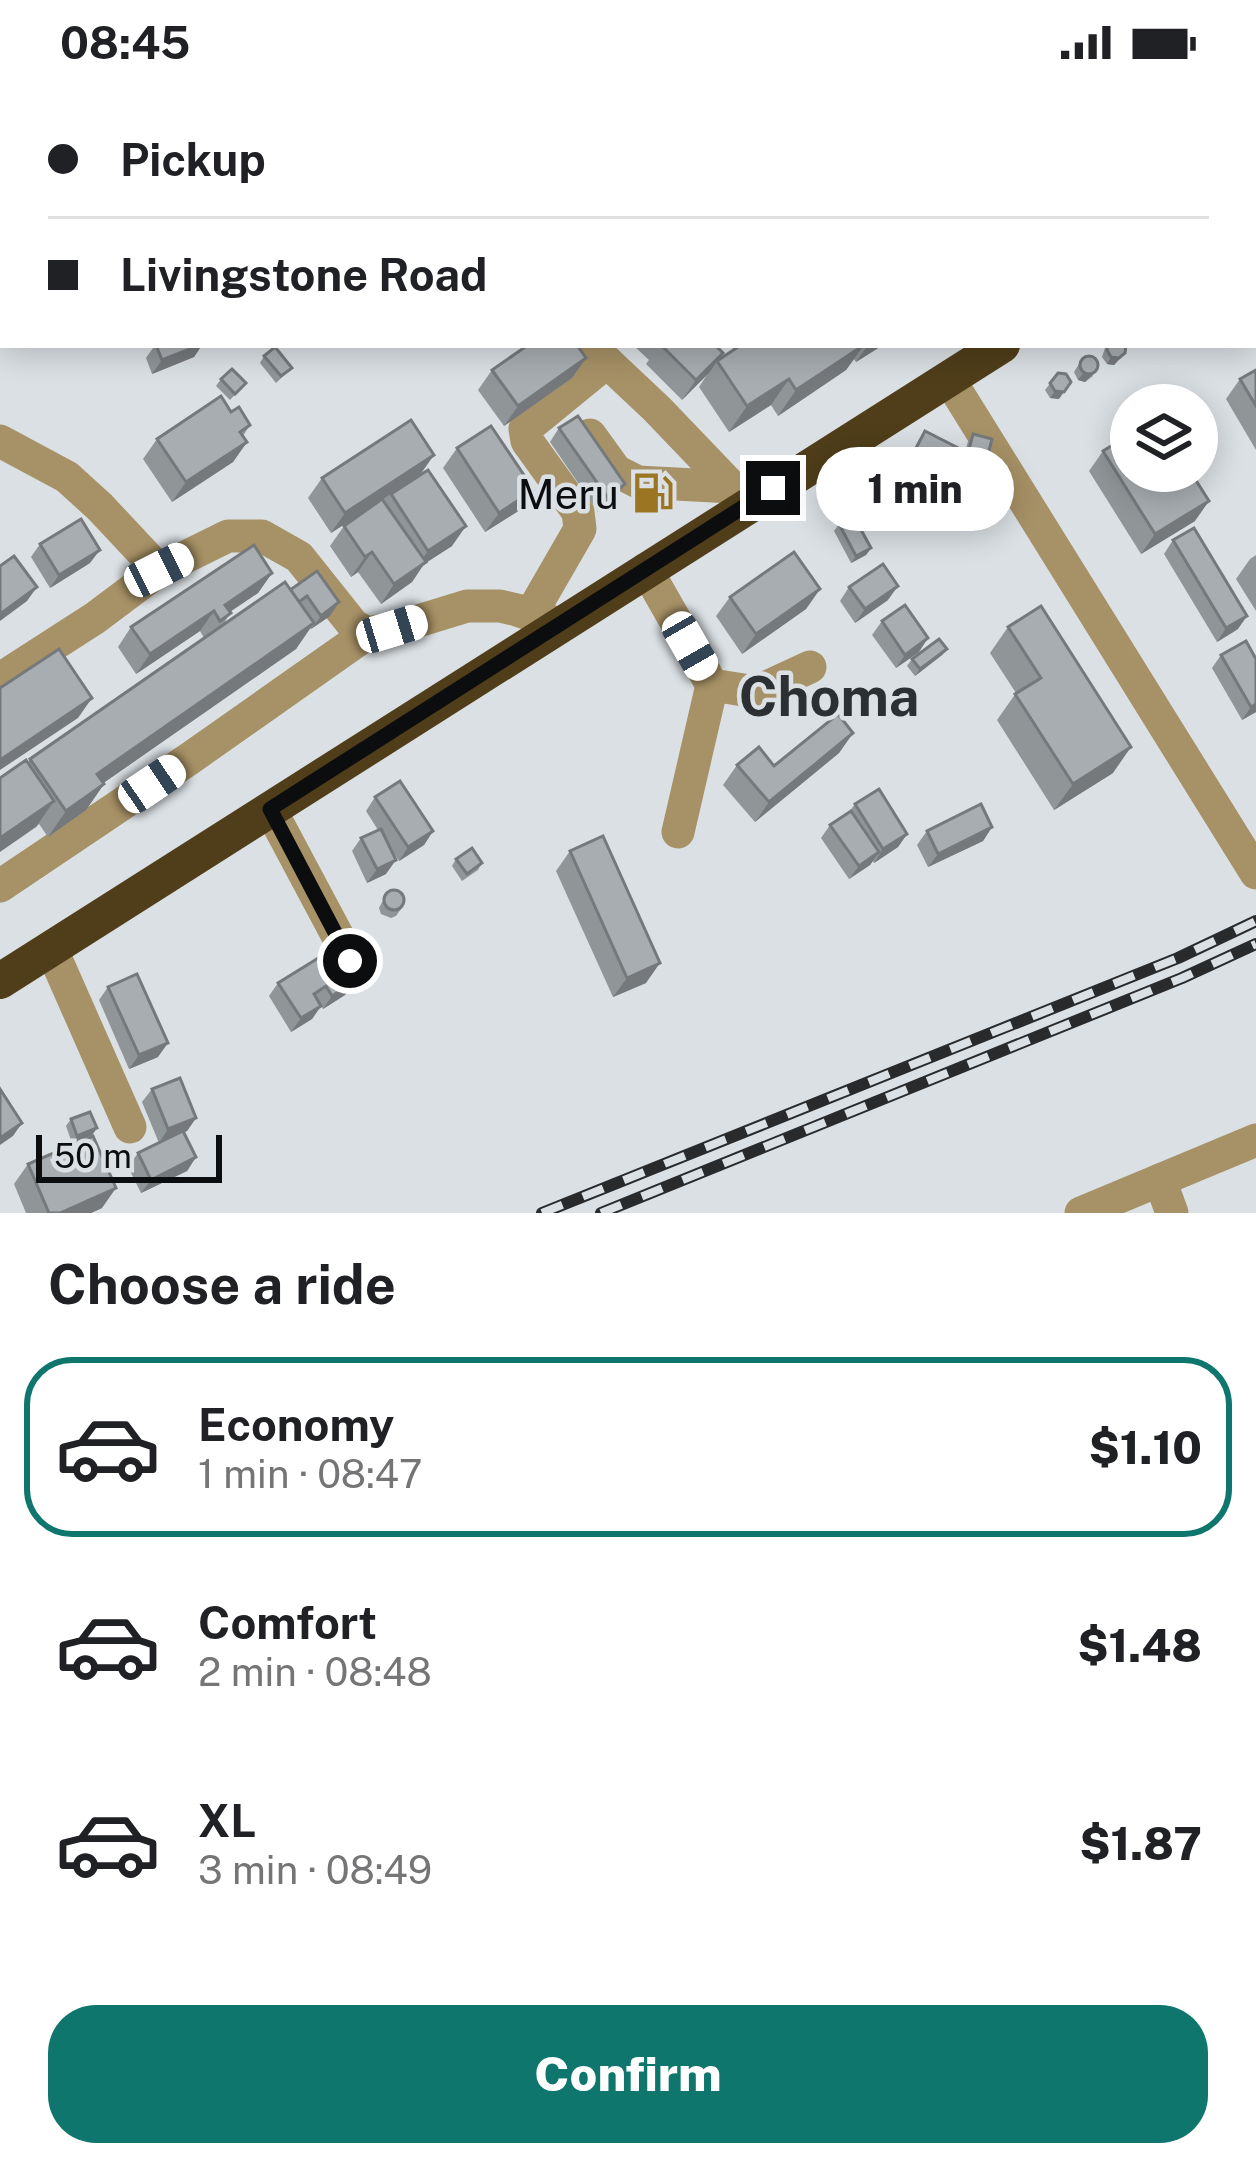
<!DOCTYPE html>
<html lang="en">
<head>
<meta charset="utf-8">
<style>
  :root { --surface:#fff; --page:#f6f6f6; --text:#202124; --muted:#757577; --line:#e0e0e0; --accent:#0f766e }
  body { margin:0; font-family:"Public Sans",sans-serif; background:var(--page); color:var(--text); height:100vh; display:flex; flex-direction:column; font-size:45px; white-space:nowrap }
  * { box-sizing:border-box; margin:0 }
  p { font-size:39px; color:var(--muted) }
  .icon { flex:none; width:66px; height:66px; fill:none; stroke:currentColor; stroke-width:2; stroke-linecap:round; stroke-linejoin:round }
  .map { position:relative; height:1129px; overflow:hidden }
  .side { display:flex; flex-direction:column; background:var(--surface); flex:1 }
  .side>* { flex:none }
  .guide { position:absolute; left:0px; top:0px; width:1257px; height:264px; box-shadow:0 6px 30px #0003; display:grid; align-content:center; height:264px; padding:0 48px; background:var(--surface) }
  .controls { position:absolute; left:1110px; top:300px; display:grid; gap:24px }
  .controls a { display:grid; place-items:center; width:108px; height:108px; border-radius:50%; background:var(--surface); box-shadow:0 6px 30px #0003; font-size:60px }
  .scale { position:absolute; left:36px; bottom:30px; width:186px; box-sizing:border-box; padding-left:12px; border:6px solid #0c0d0f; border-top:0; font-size:33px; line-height:42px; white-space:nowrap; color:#0c0d0f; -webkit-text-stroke:9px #dbe0e4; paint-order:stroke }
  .end { position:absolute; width:54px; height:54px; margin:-27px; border:15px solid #0c0d0f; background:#fff; box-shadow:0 0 0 6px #fff }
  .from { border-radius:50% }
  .bubble { position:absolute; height:84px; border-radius:42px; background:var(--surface); box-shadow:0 6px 30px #0003; font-size:39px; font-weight:800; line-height:84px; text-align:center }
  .car { position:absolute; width:36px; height:72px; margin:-36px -18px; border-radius:15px; box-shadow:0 0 9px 3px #0007; background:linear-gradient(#fff 24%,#345 0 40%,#fff 0 76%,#345 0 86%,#fff 0) }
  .guide b { display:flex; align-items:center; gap:42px; height:114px; font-size:45px }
  .guide b+b { border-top:3px solid var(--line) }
  .guide i { width:30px; height:30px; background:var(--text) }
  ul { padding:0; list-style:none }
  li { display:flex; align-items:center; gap:36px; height:180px; margin:0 24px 18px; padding:0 24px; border:6px solid transparent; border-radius:48px }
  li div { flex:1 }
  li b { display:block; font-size:45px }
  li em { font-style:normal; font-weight:800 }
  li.current { border-color:var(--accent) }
  li>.icon { width:108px; height:108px; stroke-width:1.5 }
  h2 { padding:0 48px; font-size:54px; line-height:144px }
  .action { display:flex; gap:24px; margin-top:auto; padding:24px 48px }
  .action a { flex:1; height:138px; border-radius:48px; background:var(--accent); color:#fff; font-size:48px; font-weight:800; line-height:138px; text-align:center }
  .status { display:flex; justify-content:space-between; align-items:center; height:84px; padding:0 60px; background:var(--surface); direction:ltr }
  .status svg { height:33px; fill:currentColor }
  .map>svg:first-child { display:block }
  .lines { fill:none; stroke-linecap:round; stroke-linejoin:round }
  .minor { stroke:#a79166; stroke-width:33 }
  .highway { stroke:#503e1a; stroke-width:36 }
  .rail-casing { stroke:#292a2c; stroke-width:12 }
  .rail { stroke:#dbe0e4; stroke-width:8; stroke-dasharray:22; stroke-linecap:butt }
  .wall { fill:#909598 }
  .shaded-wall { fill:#76797c }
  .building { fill:#a8adb1; stroke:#76797c; stroke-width:3 }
  .route { stroke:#0c0d0f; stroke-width:15 }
  .labels { text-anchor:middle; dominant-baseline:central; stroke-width:9; stroke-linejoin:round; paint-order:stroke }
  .poi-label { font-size:42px; fill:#0c0d0f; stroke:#dbe0e4; text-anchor:end }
  .district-label { font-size:54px; font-weight:bold; fill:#2c3033; stroke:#dbe0e4 }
</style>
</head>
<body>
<div class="status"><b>08:45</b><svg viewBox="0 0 49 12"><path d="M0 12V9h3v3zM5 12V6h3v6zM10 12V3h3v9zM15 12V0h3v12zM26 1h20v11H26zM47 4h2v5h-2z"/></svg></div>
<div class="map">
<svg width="1256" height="1129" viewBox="0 0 1256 1129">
  <rect width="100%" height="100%" fill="#dbe0e4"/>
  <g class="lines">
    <g class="minor">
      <path d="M312,0L316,3"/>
      <path d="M1237,0L1239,3"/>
      <path d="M589,261L657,325L748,420"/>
      <path d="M949,295L1256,789"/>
      <path d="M590,351L616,387L638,398L732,403"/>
      <path d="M0,357L67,393L100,423L159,486"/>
      <path d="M646,485L712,601L756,608L810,583"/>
      <path d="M531,530L580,445L578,428L527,357L525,345L607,278"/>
      <path d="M0,595L95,534L159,486L228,452H262L299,473L354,542L368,549L392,545L467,522H500L517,526L559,540"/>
      <path d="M270,725L351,877"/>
      <path d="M678,748L712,601"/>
      <path d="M0,802L189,675L368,549"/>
      <path d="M51,864L130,1043"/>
      <path d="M1160,1096L1172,1129"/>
      <path d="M1081,1129L1256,1056"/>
    </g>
    <g class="highway">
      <path d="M1254,104L1256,103"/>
      <path d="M0,897L1002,261"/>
    </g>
    <g class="rail-casing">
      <g id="rail">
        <path d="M542,1129L1178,874L1256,837"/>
        <path d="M601,1129L1182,894L1256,860"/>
      </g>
    </g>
    <use href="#rail" class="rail"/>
  </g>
  <g class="wall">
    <path d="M555,0H632L635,3H557Z"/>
    <path d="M155,261H202L194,273L152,290L146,274Z"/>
    <path d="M633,261H715L723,269L717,277L741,261H883L856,278L854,275L846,286L778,332L771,321L729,348L699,303L708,289L682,316L646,280L649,276Z"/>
    <path d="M1106,261H1126L1125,269L1114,281L1107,280L1102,273Z"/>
    <path d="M264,272L292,284L276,299L260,279Z"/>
    <path d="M586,274L572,294L504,342L478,306L492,286Z"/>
    <path d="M1082,275L1093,292L1085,298L1078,296L1074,288Z"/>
    <path d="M1256,286V366L1226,315L1240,295Z"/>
    <path d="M1058,289L1059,315L1050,314L1045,306Z"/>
    <path d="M221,295L246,299L230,316L216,302Z"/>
    <path d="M231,328L250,341L243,352L247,358L233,378L172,418L143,375L157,355Z"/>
    <path d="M559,344L625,400L616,414L598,428L550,358Z"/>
    <path d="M925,347L952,386L943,399L905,380Z"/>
    <path d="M973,350L980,389L961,384L968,357Z"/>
    <path d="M457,364L534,406L520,426L485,448L443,384Z"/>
    <path d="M1103,367L1195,437L1141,470L1089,387Z"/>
    <path d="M421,391L452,462L424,480L412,498L381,520L358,488L351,493L330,462L344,442L373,422L331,449L308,414L322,394Z"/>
    <path d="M839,440L871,464L866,471L851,479L834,447Z"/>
    <path d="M1173,456L1238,545L1217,558L1164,470Z"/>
    <path d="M40,460L90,479L50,504L31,473Z"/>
    <path d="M1256,471V527L1236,495L1250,475Z"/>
    <path d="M317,487L330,532L311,545L310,544L296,565L103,699L104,700L86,726L48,753L39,740L36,743L27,679L30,675L204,554L200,547L136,590L118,563L131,543L272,489L258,509L230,528L224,540L290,506Z"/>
    <path d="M849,503L888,516L855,539L840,517Z"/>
    <path d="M820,505L806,525L742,570L716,532L730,513Z"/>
    <path d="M882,537L919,568L896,584L872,551Z"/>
    <path d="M1008,543L1113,689L1054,726L997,636L1016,609L990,569Z"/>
    <path d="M947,565L942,571L915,592L907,582L912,575Z"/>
    <path d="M1221,571L1256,575V628L1242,636L1212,584Z"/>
    <path d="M853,649L839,669L755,738L723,701L737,681L774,682Z"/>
    <path d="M375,713L433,747L424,761L399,777L389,762L386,790L367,799L352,767L361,754L378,746L366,727Z"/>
    <path d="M855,720L907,750L898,763L874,779L873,777L870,781L849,795L821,754L830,741L849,728Z"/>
    <path d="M992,743L983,757L928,783L917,761L927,747Z"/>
    <path d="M570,767L646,899L613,913L556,787Z"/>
    <path d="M456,775L482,779L478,786L462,797L452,782Z"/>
    <path d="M388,807L401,825L396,832L391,834L381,830L379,824Z"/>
    <path d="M351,892L355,897L345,911L323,925L321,922L312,935L291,948L269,912L278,899Z"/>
    <path d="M108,903L158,973L129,985L99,916Z"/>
    <path d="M152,1005L196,1034L187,1047L184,1048L196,1073L187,1087L141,1109L128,1083L138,1069L159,1059L142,1018Z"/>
    <path d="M71,1035L97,1044L92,1051L72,1059L66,1042Z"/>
    <path d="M28,1080L102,1124L91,1129H26L14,1100Z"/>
  </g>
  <g class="shaded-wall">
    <path d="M202,261L194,273L152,290L162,276Z"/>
    <path d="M864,261L846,286L778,332L796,306Z"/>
    <path d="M868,261H883L856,278Z"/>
    <path d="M723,269L709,289L682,316L696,296Z"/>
    <path d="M1125,269L1114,281L1107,280L1111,273Z"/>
    <path d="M586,274L572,294L504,342L518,322Z"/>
    <path d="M1098,285L1085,298L1078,296L1083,289Z"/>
    <path d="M789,295L771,321L729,348L747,322Z"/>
    <path d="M1055,307L1064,308L1059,315L1050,314Z"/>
    <path d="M247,358L233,378L172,418L186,398Z"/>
    <path d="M434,371L420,391L331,449L345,429Z"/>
    <path d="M966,377L985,382L980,389L961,384Z"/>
    <path d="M625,400L616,414L598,428L608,414Z"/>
    <path d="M534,406L520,426L485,448L499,429Z"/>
    <path d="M1209,417L1195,437L1141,470L1155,450Z"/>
    <path d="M466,442L452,462L424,480L412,498L381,520L394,500L415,485L428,467Z"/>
    <path d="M871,464L866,471L851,479L856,472Z"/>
    <path d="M100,466L90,479L50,504L59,491Z"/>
    <path d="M372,468L358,488L351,493L365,473Z"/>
    <path d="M272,489L258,509L219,535L225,521Z"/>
    <path d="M898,502L888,516L855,539L865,525Z"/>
    <path d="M37,503L27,517L0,537V530Z"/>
    <path d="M820,505L806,525L742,570L756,550Z"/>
    <path d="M339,518L330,532L311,545L321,532Z"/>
    <path d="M214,527L200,547L136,590L150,570Z"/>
    <path d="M1247,532L1238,545L1217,558L1226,544Z"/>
    <path d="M314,539L296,565L79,716L97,690Z"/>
    <path d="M928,554L919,568L896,584L905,571Z"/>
    <path d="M947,565L942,571L915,592L920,585Z"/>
    <path d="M92,614L78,634L0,686V676Z"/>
    <path d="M1256,620V628L1242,636L1251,623Z"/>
    <path d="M853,649L839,669L755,738L769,718Z"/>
    <path d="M1131,663L1113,689L1054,726L1073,700Z"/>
    <path d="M104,700L86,726L48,753L66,727Z"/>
    <path d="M54,717L36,743L0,768V754Z"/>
    <path d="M992,743L983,757L928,783L938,770Z"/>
    <path d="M433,747L424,761L399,777L408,763Z"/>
    <path d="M907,750L898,763L874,779L883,765Z"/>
    <path d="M879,768L870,781L849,795L859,782Z"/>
    <path d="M396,776L386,790L367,799L377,785Z"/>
    <path d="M660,879L646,899L613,913L627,894Z"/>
    <path d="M355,897L345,911L323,925L332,912Z"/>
    <path d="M321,922L312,935L291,948L301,934Z"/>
    <path d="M168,959L158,973L129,985L139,971Z"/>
    <path d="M196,1034L187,1047L159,1059L168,1045Z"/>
    <path d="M22,1039L13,1052L0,1061V1054Z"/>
    <path d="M97,1044L92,1051L72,1059L77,1052Z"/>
    <path d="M196,1073L187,1087L141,1109L151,1096Z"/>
    <path d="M116,1104L102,1124L91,1129H60Z"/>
  </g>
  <g class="building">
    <path d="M127,0H148L152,3H124Z"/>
    <path d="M594,0H632L635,3H590Z"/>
    <path d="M706,0H737L739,3H708Z"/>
    <path d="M743,0H769L770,2L745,3Z"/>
    <path d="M1000,0H1012L1014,3H998Z"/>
    <path d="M156,261H200L162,276Z"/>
    <path d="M528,261H577L586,274L518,322L492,286Z"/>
    <path d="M661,261H715L723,269L696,296Z"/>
    <path d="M741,261H864L796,306L789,295L747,322L717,277Z"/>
    <path d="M1108,261H1126L1125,269L1119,274L1111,273L1107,266Z"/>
    <path d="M275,263L292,284L281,292L264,272Z"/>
    <circle cx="1089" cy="281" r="9"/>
    <path d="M232,285L246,299L235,310L221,295Z"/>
    <path d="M1256,286V322L1240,295Z"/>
    <path d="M1058,289L1066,290L1071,298L1064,308L1055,307L1050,299Z"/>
    <path d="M221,312L231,328L239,323L250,341L240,348L247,358L186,398L157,355Z"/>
    <path d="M578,332L625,400L608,414L559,344Z"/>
    <path d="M411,336L434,371L345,429L322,394Z"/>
    <path d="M491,342L534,406L499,429L457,364Z"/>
    <path d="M925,347L962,366L952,386L915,366Z"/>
    <path d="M973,350L992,355L985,382L966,377Z"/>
    <path d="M1131,350V387H1190L1209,417L1155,450L1103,367Z"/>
    <path d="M428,386L466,442L428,467L391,410Z"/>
    <path d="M382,415L426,478L394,500L372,468L365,473L344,442Z"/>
    <path d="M854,433L871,464L856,472L839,440Z"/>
    <path d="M81,435L100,466L59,491L40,460Z"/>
    <path d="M1194,444L1247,532L1226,544L1173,456Z"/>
    <path d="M254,461L272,489L225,521L231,529L220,537L214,527L150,570L131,543Z"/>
    <path d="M794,468L820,505L756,550L730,513Z"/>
    <path d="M14,472L37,503L0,530V482Z"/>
    <path d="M883,480L898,502L865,525L849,503Z"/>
    <path d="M317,487L339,518L321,532L307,512L299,518L290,506Z"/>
    <path d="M285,498L314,539L97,690L104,700L66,727L30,675Z"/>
    <path d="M905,521L928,554L905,571L882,537Z"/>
    <path d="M1041,522L1131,663L1073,700L1015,610L1041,594L1008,543Z"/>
    <path d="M939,555L947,565L920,585L912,575Z"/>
    <path d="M1246,557L1256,575V620L1251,623L1221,571Z"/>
    <path d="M59,565L92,614L0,676V604Z"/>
    <path d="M838,630L853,649L769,718L737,681L759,663L774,682Z"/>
    <path d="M26,676L54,717L0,754V694Z"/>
    <path d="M400,697L433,747L408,763L375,713Z"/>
    <path d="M879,705L907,750L883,765L855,720Z"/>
    <path d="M981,720L992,743L938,770L927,747Z"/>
    <path d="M851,727L879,768L859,782L830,741Z"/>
    <path d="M381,745L396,776L377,785L361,754Z"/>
    <path d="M603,752L660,879L627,894L570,767Z"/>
    <path d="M472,764L482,779L467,790L456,775Z"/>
    <circle cx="394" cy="816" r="10"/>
    <path d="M341,860L356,885L349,889L355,897L332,912L326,902L314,910L321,922L301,934L278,899Z"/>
    <path d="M137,890L168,959L139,971L108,903Z"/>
    <path d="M180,994L196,1034L168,1045L152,1005Z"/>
    <path d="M0,1005L22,1039L0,1054Z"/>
    <path d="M90,1028L97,1044L77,1052L71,1035Z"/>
    <path d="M183,1047L196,1073L151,1096L138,1069Z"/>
    <path d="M93,1052L116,1104L60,1129H49L28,1080Z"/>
  </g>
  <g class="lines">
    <path class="route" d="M350,877L270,725L773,404"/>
  </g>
  <defs>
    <g id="fuel-bare" transform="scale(3.24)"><path d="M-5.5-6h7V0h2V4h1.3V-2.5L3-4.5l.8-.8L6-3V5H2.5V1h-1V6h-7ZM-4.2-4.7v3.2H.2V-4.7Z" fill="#9b7521" stroke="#dbe0e4" stroke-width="2.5" paint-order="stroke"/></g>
  </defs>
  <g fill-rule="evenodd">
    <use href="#fuel-bare" x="653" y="409"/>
  </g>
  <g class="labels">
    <g class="poi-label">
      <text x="619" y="409">Meru</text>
    </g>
    <g class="district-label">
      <text x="829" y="612">Choma</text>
    </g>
  </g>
</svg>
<div class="controls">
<a><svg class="icon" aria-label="layers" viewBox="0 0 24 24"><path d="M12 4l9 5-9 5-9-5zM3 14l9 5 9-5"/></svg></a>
</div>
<div class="scale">50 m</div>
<i class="end from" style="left:350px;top:877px"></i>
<i class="end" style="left:773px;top:404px"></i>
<div class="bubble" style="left:816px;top:363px;width:198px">1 min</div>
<i class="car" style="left:159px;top:486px;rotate:63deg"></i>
<i class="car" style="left:392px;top:545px;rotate:73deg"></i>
<i class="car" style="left:690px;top:562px;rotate:150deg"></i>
<i class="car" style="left:152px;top:700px;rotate:56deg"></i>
<div class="guide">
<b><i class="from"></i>Pickup</b>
<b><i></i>Livingstone Road</b>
</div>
</div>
<section class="side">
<h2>Choose a ride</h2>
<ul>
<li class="current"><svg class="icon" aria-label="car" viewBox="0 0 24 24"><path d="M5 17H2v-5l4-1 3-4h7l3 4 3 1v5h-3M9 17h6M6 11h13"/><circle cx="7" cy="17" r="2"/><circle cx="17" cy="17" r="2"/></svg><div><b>Economy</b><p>1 min · 08:47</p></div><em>$1.10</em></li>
<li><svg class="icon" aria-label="car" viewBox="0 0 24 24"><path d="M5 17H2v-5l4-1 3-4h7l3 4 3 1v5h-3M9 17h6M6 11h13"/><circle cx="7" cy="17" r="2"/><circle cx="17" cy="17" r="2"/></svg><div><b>Comfort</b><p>2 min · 08:48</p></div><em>$1.48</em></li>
<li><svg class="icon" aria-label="car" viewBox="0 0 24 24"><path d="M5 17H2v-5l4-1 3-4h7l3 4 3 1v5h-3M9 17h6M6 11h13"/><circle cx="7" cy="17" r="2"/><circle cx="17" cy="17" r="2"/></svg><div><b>XL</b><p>3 min · 08:49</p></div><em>$1.87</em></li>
</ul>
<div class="action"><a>Confirm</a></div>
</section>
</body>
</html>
